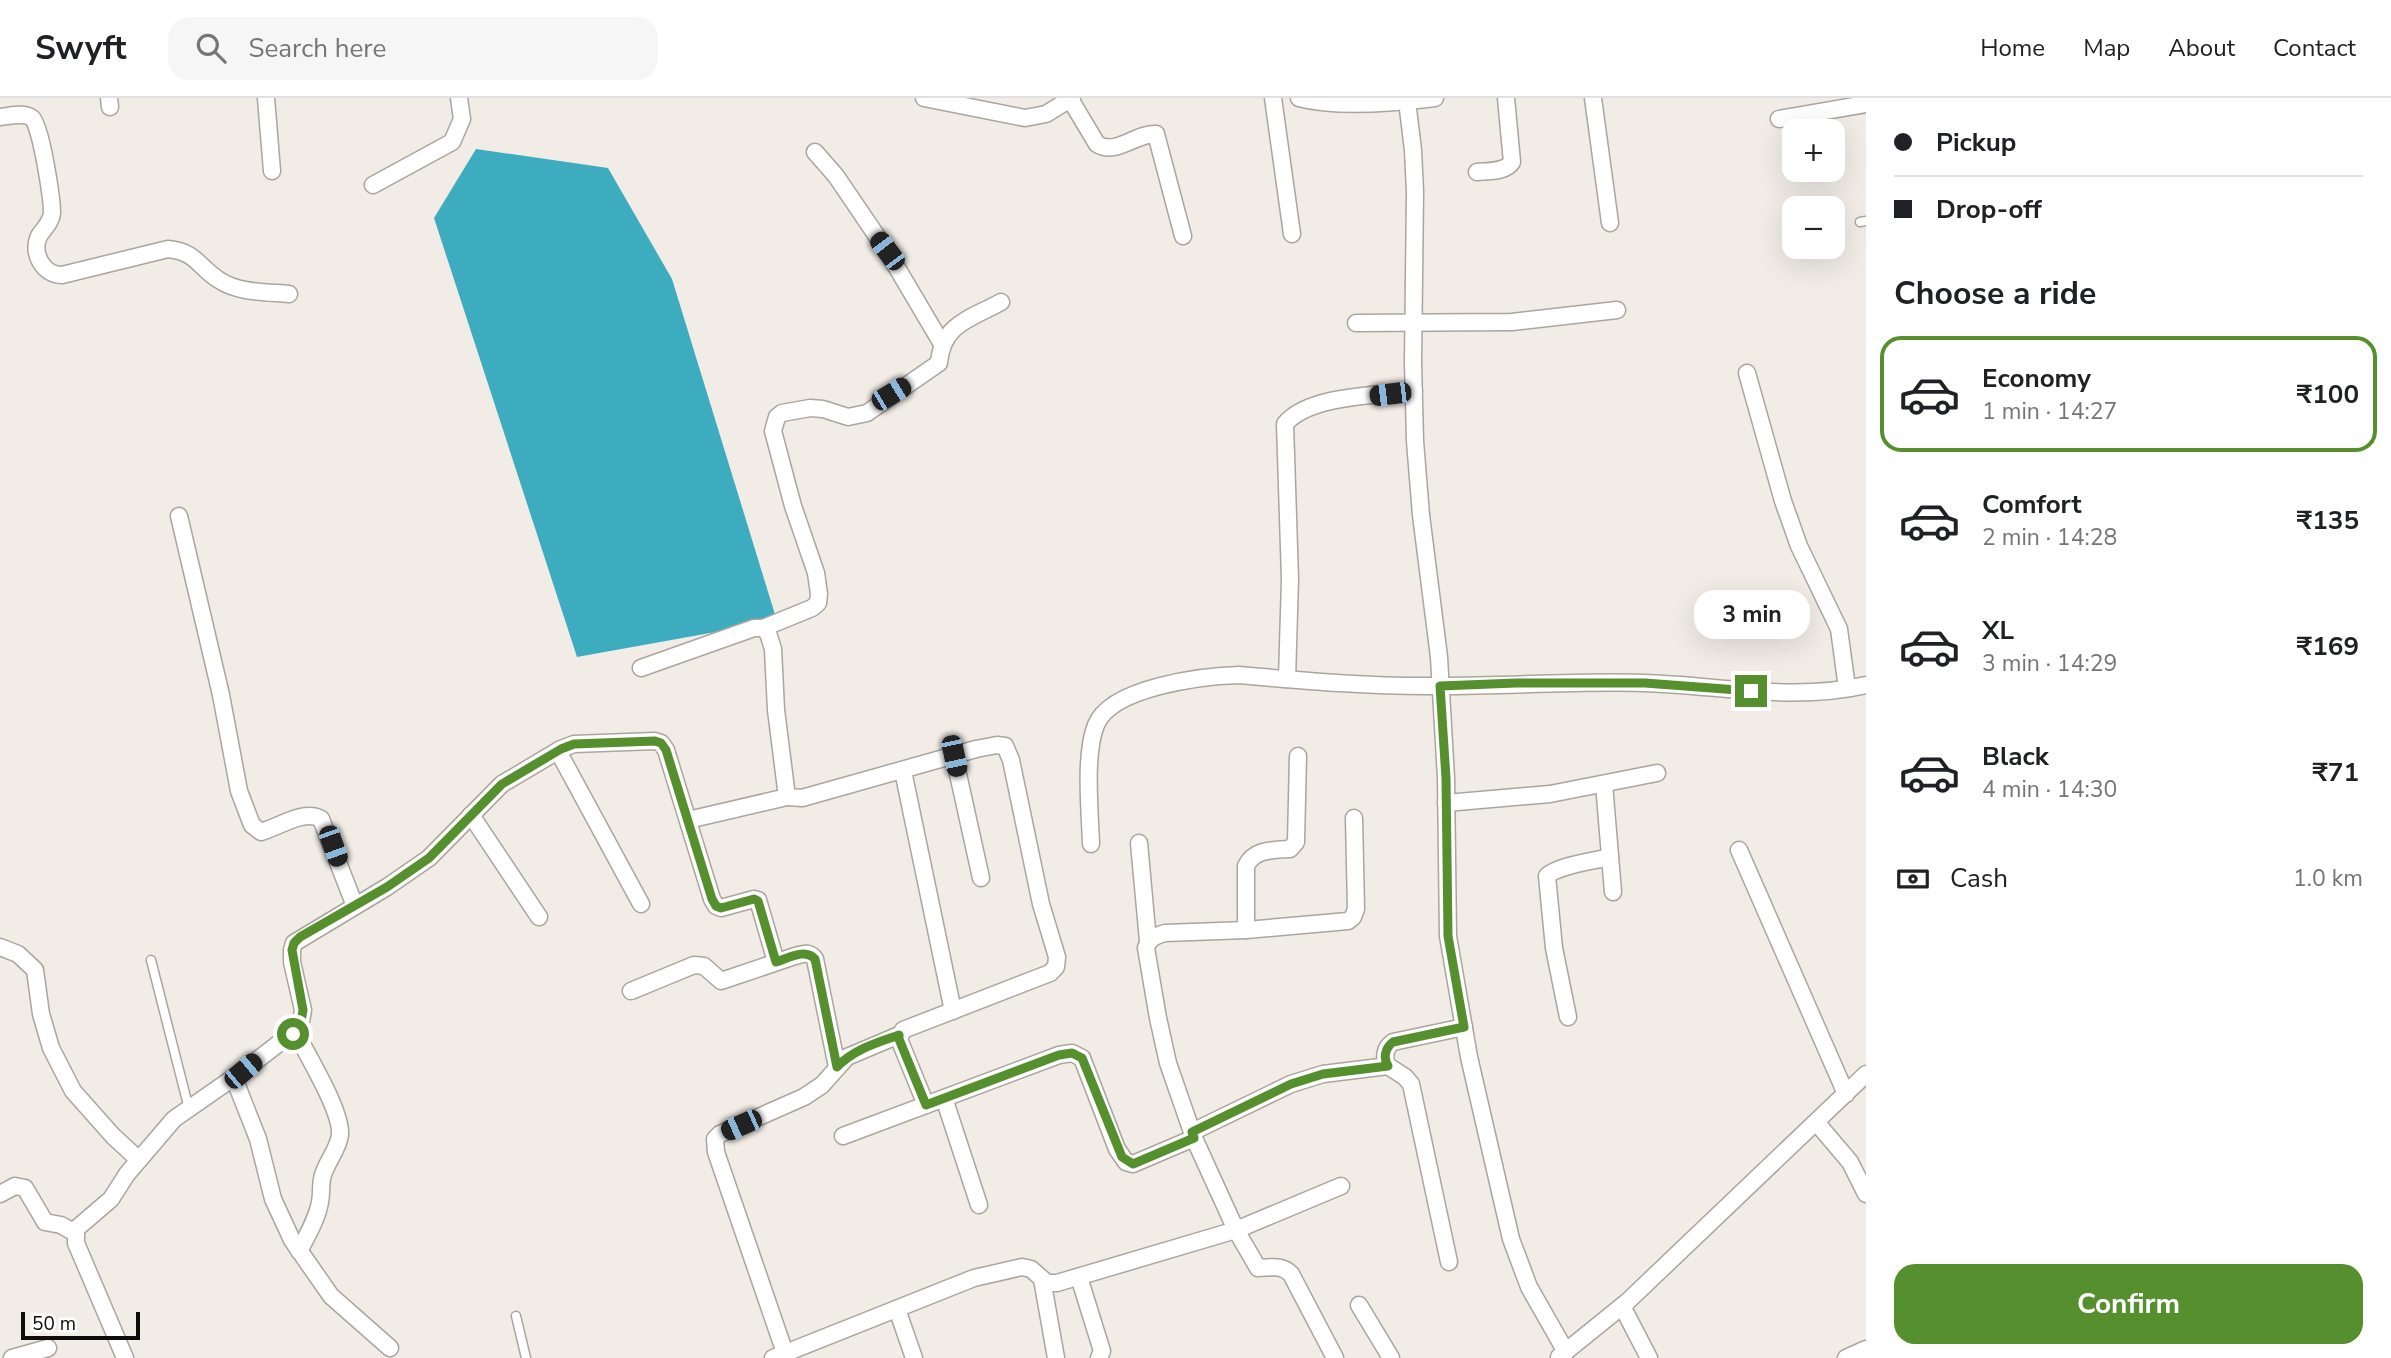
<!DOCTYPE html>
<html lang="en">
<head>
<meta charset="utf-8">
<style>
  :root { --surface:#fff; --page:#f6f6f6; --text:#202124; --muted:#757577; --line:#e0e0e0; --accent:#56902e }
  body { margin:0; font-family:"Nunito Sans",sans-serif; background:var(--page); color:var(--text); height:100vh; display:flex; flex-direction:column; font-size:26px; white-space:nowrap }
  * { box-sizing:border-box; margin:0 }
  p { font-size:23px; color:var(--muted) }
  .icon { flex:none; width:38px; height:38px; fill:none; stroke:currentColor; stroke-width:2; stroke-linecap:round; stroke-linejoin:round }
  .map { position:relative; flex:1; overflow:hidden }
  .drawer { display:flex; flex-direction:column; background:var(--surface); width:525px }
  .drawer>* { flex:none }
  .banner { display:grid; align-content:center; height:154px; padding:0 28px; background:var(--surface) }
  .buttons { position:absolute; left:1782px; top:21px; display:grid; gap:14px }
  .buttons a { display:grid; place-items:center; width:63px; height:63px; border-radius:14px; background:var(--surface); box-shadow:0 7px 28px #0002; font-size:35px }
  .scale { position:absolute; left:21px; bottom:18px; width:119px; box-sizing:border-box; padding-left:7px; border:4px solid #0d0c0a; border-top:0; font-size:19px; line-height:24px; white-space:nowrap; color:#0d0c0a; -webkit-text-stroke:5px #fff; paint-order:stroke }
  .end { position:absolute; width:32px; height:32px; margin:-16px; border:9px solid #56902e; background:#fff; box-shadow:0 0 0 4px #fff }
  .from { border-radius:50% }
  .bubble { position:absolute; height:49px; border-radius:21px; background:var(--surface); box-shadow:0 7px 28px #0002; font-size:23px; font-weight:700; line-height:49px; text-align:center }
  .car { position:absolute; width:21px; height:42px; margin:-21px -10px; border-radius:9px; box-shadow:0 0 5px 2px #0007; background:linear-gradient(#222 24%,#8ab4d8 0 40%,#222 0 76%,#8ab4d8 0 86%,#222 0) }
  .banner b { display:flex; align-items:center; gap:24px; height:66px; font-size:26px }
  .banner b+b { border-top:2px solid var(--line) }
  .banner i { width:18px; height:18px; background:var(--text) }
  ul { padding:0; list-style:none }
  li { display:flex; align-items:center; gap:21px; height:116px; margin:0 14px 10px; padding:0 14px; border:4px solid transparent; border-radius:21px }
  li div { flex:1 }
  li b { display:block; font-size:26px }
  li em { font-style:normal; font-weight:700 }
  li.current { border-color:var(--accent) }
  li>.icon { width:63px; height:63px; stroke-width:1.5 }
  h2 { padding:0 28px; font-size:32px; line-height:84px }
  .pay { display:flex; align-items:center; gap:18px; height:77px; padding:0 28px; font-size:26px }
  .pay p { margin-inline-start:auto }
  .cta { display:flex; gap:14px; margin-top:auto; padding:14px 28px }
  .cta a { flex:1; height:80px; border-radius:21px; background:var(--accent); color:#fff; font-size:28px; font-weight:700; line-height:80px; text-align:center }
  header { display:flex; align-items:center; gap:42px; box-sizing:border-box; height:98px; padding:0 35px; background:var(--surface); border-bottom:2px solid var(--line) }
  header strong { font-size:33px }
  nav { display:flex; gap:38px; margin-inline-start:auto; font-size:24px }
  .search { width:490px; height:63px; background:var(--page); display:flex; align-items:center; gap:18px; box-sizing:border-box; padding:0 24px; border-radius:21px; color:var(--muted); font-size:26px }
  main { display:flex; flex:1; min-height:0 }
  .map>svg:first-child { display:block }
  .water { fill:#3dacbe }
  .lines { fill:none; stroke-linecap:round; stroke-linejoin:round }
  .service-casing { stroke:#aaa59f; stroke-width:11 }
  .minor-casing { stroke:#aaa59f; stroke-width:19 }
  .service { stroke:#fff; stroke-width:8 }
  .minor { stroke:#fff; stroke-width:16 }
  .route { stroke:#56902e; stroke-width:9 }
</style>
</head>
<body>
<header>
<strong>Swyft</strong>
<div class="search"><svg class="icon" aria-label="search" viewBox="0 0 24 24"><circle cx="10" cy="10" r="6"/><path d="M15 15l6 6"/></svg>Search here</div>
<nav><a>Home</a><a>Map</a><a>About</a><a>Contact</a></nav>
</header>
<main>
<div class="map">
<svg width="1866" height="1260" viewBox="0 0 1866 1260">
  <rect width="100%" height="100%" fill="#f1ece6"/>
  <path class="water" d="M476,51L608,70L672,181L777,523L577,559L434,120Z"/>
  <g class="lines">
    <g class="service-casing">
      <g id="service">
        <path d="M1860,124L1866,123"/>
        <path d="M151,862L189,1011"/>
        <path d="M516,1218L526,1260"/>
      </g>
    </g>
    <g class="minor-casing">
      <g id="minor">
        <path d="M109,0L110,9"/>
        <path d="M266,0L272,73"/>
        <path d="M924,0L1025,20L1046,16L1072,0"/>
        <path d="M1273,0L1292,136"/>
        <path d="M1299,0C1337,10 1395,5 1435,0"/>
        <path d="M1593,0L1610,125"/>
        <path d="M1070,1L1097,46C1116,58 1136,35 1156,36L1183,138"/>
        <path d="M1407,3L1413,52L1415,94L1413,265L1415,343L1421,417L1439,559L1446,680L1448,838L1469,959L1511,1141L1529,1189L1566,1254"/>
        <path d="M0,19C10,18 24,14 32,20C41,27 52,101 52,115C51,125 44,130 39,138C31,155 43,177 62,177L168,151C197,154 198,169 219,182C238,195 267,194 289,196"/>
        <path d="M1779,21L1866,6"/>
        <path d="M815,54L836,78L887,153L942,246"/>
        <path d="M1477,74C1488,73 1506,74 1512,64L1506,0"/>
        <path d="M373,87L452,44L462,21L459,0"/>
        <path d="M1356,225L1512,224L1617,212"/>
        <path d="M1747,275L1783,403L1799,448L1839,531L1847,590"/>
        <path d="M179,418L221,597L239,693L252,727L261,734C279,729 304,711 321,721L355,808"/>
        <path d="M763,530L812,510L818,505L819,496L816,475L793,408L773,333L777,319L782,315L810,310L823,311L848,319L867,315L939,265C942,226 970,221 1001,204"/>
        <path d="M641,570L754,530H763L768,535L773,551L776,612L787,699L802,700L976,651L997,647L1005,648L1011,662L1041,806L1057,859L1056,869L1050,875L903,932L899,941L926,1007"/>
        <path d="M1287,581L1290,481L1285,326C1308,297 1380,297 1414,293"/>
        <path d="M558,653L641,806"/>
        <path d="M954,658L981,780"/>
        <path d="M903,673L953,913"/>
        <path d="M1604,686L1613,794"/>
        <path d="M1446,705L1550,696L1657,675"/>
        <path d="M471,717L539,819"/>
        <path d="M688,722L787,699"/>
        <path d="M1139,745L1148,843"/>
        <path d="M1091,746C1090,714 1084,656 1096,627C1111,589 1203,578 1239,577C1306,583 1374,589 1441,588C1508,588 1576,583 1643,585C1717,587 1793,604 1866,587"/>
        <path d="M1739,752L1846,996"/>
        <path d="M1246,832V768C1254,751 1273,752 1290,751L1296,744L1298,658"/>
        <path d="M0,849L18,856L35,872L41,916L51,950L73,993L113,1038L139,1062"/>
        <path d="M631,893L694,867L704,868L721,883L795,858C803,856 809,853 815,861L837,969"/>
        <path d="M1568,919L1554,850L1547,778C1559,767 1594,763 1610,759"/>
        <path d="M295,933C307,957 342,1013 340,1037C338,1052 327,1063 323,1077C320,1086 322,1094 320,1104C317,1121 307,1138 299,1153"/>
        <path d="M234,980L258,1041L273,1101L292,1142L331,1198L390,1250"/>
        <path d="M944,1000L979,1107"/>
        <path d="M1816,1024L1850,1064L1866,1096"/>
        <path d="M1192,1034L1291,986L1323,976L1388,968"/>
        <path d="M843,1038L1059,957L1072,955L1082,960L1117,1051L1126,1064L1133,1066L1194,1040"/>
        <path d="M0,1096L15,1088L25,1090L45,1124L61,1127L75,1135"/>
        <path d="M1449,1164L1411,986L1405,979L1388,968C1383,960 1385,949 1393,944L1464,929"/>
        <path d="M1079,1179L1102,1253L1099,1260"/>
        <path d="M1042,1181L1056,1260"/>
        <path d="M1359,1207L1391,1260"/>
        <path d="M1622,1208L1649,1260"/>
        <path d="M897,1211L914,1260"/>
        <path d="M785,1255L716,1054L715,1041L720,1036L804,999L822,987L847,959L899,937"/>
        <path d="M1559,1259L1627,1204L1866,976"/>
        <path d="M12,1260L48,1250"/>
        <path d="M125,1260L76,1145V1131L111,1101L127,1076L174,1021L243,973L300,929L303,912L292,864V852L294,845L387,789L429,760L502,686L561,651L574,646L655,643L661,645L666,652L712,801L716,808L721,810L754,801L758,802L776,864"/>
        <path d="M773,1260L974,1180L1022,1169L1031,1171L1047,1185H1057L1236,1132L1341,1088"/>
        <path d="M1335,1260L1291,1176C1281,1166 1271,1170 1258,1170L1236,1132L1194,1040L1168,965L1158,920L1146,850C1149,840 1155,838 1165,835L1246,832L1348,823L1353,819L1356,811L1354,720"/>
        <path d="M1846,1260L1866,1251"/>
      </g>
    </g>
    <use href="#service" class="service"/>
    <use href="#minor" class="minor"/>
  </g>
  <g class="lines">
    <path class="route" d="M293,936L300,929L303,912L292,852L294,845L300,839L387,789L429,760L502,686L561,651L574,646L655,643L661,645L666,652L712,801L716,808L721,810L754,801L758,803L776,864C789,860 805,850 815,861L837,969C854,951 877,945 899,937V941L926,1007L1059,957L1072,955L1082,960L1122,1059L1133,1066L1194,1040L1192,1034L1291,986L1323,976L1388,968C1383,960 1385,950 1393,944L1464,929L1448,838L1446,680L1440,588L1516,585H1645L1751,593"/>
  </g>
</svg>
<div class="buttons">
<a>+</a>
<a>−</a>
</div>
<div class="scale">50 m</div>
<i class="end from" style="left:293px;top:936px"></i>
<i class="end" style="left:1751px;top:593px"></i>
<div class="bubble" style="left:1694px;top:492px;width:116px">3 min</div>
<i class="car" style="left:887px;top:153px;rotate:323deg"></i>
<i class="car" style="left:891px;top:296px;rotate:59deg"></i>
<i class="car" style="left:1390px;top:296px;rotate:263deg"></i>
<i class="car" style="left:954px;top:658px;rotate:168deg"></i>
<i class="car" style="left:333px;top:748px;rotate:160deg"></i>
<i class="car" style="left:243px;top:973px;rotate:50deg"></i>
<i class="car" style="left:741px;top:1027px;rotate:246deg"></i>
</div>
<section class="drawer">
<div class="banner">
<b><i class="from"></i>Pickup</b>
<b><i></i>Drop-off</b>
</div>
<h2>Choose a ride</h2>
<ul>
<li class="current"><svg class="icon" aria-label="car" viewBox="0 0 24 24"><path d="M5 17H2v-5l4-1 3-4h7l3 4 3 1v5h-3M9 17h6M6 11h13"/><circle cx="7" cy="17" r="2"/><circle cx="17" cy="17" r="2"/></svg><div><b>Economy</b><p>1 min · 14:27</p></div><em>₹100</em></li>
<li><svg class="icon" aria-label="car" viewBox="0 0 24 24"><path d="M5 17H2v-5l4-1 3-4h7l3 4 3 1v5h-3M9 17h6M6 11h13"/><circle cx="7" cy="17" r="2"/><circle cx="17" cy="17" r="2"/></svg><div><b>Comfort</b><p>2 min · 14:28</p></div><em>₹135</em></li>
<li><svg class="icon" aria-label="car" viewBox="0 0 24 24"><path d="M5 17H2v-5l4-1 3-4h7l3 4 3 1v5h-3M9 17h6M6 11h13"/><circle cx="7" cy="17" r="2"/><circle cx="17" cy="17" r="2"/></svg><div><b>XL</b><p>3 min · 14:29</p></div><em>₹169</em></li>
<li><svg class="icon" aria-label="car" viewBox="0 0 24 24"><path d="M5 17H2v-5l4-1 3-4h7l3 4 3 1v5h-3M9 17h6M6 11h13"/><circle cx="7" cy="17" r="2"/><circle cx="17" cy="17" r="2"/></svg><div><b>Black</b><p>4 min · 14:30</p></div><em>₹71</em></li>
</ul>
<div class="pay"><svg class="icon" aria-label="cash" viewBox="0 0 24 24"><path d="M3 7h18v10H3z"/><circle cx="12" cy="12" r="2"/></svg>Cash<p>1.0 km</p></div>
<div class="cta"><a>Confirm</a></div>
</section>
</main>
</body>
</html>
